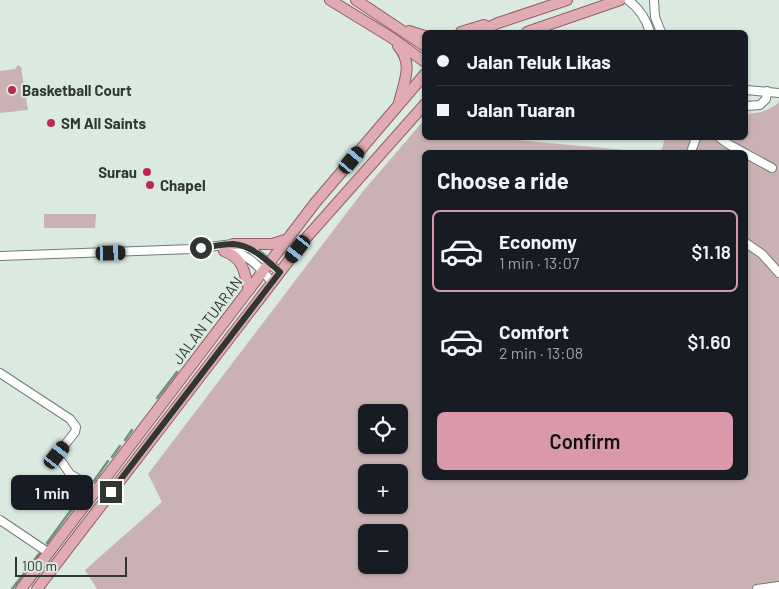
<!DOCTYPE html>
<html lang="en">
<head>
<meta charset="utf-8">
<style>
  :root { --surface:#171b24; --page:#20242c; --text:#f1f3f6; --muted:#9ea1a6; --line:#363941; --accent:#d999aa }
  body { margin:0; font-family:Barlow,sans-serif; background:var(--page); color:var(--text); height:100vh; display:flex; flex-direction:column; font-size:19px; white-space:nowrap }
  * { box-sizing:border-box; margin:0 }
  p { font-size:16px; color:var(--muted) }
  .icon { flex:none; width:28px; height:28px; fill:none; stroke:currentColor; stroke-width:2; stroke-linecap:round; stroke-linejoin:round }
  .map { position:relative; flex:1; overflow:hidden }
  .sheet { position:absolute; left:422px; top:150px; width:326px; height:330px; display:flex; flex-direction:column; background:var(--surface); border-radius:8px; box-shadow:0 1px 4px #0004 }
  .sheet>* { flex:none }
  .banner { position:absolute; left:422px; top:30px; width:326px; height:110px; border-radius:8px; box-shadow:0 1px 4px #0004; display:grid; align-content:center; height:110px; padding:0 15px; background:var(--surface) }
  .fabs { position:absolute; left:358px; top:404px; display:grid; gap:10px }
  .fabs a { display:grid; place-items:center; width:50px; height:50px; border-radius:8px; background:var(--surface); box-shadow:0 1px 4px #0004; font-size:25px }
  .scale { position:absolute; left:15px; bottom:12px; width:112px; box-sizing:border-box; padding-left:5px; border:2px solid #303632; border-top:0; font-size:14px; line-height:18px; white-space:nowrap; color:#303632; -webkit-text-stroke:4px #daeae1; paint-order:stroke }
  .end { position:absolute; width:22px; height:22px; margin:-11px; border:6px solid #303632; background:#fff; box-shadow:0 0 0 2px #fff }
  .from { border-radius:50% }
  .bubble { position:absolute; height:35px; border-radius:8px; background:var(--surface); box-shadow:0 1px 4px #0004; font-size:16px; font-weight:600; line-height:35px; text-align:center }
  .car { position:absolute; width:15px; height:30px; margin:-15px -8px; border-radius:6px; box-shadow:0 0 4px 1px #0007; background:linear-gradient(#222 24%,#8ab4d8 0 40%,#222 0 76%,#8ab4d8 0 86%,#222 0) }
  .banner b { display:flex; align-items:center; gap:18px; height:48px; font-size:19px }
  .banner b+b { border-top:1px solid var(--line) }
  .banner i { width:12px; height:12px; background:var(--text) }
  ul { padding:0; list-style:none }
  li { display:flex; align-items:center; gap:15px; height:82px; margin:0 10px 8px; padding:0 5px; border:2px solid transparent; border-radius:8px }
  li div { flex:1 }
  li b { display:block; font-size:19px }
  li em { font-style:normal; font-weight:600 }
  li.active { border-color:var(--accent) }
  li>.icon { width:45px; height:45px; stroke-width:1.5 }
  h2 { padding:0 15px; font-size:22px; line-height:60px }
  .action { display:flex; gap:10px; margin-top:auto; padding:10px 15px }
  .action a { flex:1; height:58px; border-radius:8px; background:var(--accent); color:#111; font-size:20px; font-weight:600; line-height:58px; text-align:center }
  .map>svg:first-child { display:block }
  .green { fill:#cab2b4; fill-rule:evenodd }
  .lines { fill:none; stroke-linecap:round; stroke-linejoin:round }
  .stream { stroke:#719080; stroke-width:2.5 }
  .minor-casing { stroke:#6e7c75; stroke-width:10 }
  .major-casing { stroke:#955e64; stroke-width:12 }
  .minor { stroke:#fff; stroke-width:8 }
  .major { stroke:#e0abb2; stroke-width:10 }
  .route { stroke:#303632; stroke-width:6 }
  .poi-dot { fill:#bc2b4e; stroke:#daeae1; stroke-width:2 }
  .labels { text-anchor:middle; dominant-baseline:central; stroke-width:4; stroke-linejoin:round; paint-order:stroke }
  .poi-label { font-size:15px; font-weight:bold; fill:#303632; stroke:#daeae1; text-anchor:start }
  .street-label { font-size:15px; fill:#303632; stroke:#daeae1 }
</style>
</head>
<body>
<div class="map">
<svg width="779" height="589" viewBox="0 0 779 589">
  <rect width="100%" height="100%" fill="#daeae1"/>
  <g class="green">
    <path d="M18,65L21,67L28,110L0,113V71L15,69Z"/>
    <path d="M779,102V589H97L85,570L162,502L148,474L364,190L425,119V138H505L506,139L646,152H425V478H746V152H661L665,138H746V114C760,113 769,111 779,102ZM366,412H399V445H366ZM366,472H399V505H366ZM366,532H399V565H366Z"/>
    <path d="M44,214H96L95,228H44Z"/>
  </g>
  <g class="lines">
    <g class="stream">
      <path d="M157,398L177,372"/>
      <path d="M125,440L132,430"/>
      <path d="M112,457L120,446"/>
      <path d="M94,481L108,461"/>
      <path d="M83,496L88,489"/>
      <path d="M47,543L77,502"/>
      <path d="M12,589L42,550"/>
    </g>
    <g class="minor-casing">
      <g id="minor">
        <path d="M628,0C639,8 646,19 650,32"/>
        <path d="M654,0L655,17L661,32"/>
        <path d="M746,90L779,93"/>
        <path d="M746,106L760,105L766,99L767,91"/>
        <path d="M720,138L728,144L772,168"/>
        <path d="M691,152L696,138"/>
        <path d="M746,243L762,254L779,273"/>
        <path d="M228,251C247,252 260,268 272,282"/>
        <path d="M0,256L192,249L233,244L251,249L280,272"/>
        <path d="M0,373L70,419L76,427L75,432L57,455L70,474L96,490"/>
        <path d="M0,520L49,553"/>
        <path d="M757,589L779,586"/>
      </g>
    </g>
    <g class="major-casing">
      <g id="major">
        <path d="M330,0L392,38L425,62"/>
        <path d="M356,0L425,46"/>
        <path d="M409,31L425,36"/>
        <path d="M461,32L484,25"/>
        <path d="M478,32L498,23L567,0"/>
        <path d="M527,32L620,0"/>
        <path d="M398,46C414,64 404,81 399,103"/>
        <path d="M233,244H272L288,239"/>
        <path d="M224,251C244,259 244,271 249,290"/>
        <path d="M21,589L315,203L425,74"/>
        <path d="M37,589L307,237L425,104"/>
      </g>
    </g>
    <use href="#minor" class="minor"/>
    <use href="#major" class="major"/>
  </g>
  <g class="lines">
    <path class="route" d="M111,492L280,272C267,260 251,245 233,244C222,244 211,247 201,248"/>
  </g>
  <g class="poi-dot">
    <circle cx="12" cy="90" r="5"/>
    <circle cx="51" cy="123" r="5"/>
    <circle cx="147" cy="172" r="5"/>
    <circle cx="150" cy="185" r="5"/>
  </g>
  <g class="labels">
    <g class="poi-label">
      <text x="22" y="90">Basketball Court</text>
      <text x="61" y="123">SM All Saints</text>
      <text x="137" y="172" text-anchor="end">Surau</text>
      <text x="160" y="185">Chapel</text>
    </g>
    <g class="street-label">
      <text transform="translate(207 320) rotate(-53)">JALAN TUARAN</text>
    </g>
  </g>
</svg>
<div class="fabs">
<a><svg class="icon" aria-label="locate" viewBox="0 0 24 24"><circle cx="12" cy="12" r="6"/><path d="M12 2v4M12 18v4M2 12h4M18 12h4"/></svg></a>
<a>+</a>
<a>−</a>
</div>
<div class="scale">100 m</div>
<i class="end from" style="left:201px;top:248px"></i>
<i class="end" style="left:111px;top:492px"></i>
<div class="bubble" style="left:11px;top:475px;width:82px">1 min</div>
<i class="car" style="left:352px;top:160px;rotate:40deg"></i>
<i class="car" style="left:298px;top:249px;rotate:218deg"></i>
<i class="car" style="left:111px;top:253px;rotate:88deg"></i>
<i class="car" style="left:57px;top:455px;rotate:39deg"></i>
<div class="banner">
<b><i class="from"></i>Jalan Teluk Likas</b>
<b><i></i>Jalan Tuaran</b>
</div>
<section class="sheet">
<h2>Choose a ride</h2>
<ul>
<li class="active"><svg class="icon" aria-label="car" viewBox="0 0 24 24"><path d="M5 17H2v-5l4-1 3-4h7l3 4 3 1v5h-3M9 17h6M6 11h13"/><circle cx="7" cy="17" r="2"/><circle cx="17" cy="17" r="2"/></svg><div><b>Economy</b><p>1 min · 13:07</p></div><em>$1.18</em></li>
<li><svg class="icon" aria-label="car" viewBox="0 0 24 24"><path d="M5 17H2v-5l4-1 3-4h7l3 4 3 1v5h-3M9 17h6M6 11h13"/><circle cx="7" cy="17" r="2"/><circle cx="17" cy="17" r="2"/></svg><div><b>Comfort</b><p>2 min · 13:08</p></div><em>$1.60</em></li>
</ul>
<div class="action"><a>Confirm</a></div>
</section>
</div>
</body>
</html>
